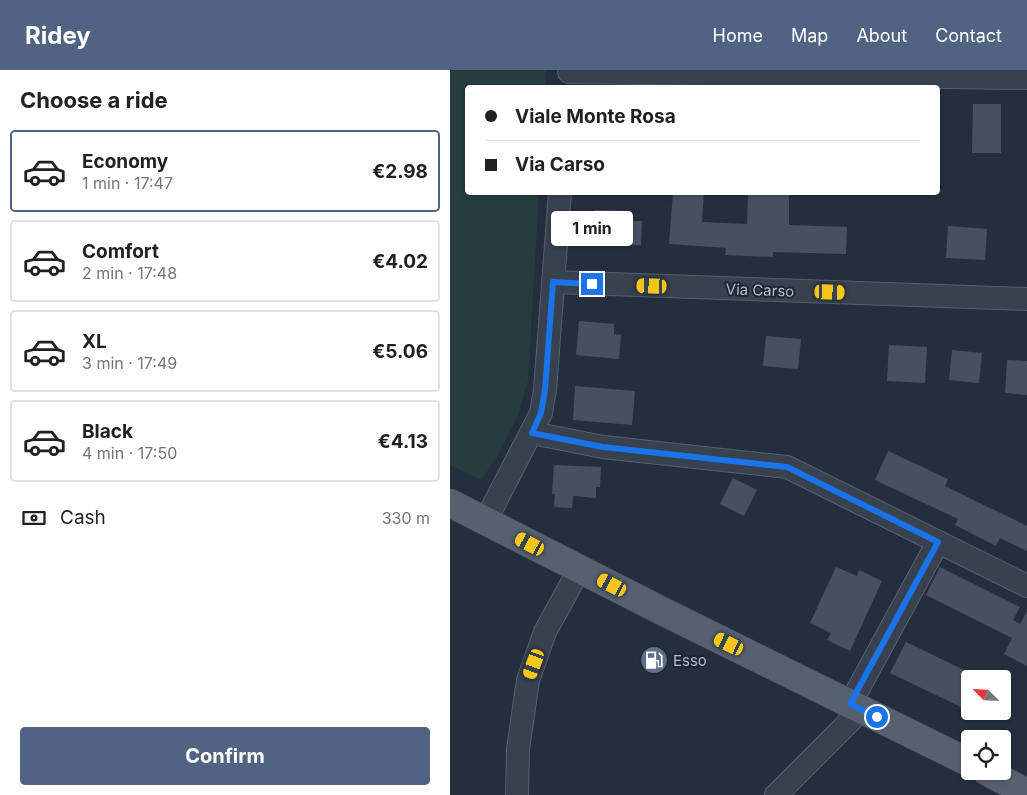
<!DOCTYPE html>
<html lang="en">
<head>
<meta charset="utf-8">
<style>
  :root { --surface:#fff; --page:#f2f2f2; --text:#202124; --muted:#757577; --line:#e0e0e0; --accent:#506383 }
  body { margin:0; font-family:Inter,sans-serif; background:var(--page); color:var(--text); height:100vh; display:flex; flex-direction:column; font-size:19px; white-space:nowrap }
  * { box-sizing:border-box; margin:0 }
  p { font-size:16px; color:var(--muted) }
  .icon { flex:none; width:28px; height:28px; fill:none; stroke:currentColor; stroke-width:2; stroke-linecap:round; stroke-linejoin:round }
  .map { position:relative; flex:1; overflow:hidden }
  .sheet { display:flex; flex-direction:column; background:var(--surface); width:450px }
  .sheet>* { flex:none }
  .guide { position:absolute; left:15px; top:15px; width:475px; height:110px; border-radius:5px; box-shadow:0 1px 4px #0004; display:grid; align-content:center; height:110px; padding:0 20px; background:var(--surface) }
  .needle { width:32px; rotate:294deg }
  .tools { position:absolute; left:511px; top:600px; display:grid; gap:10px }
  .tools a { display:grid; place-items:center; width:50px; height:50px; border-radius:5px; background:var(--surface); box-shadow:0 1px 4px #0004; font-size:25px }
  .end { position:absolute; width:22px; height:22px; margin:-11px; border:6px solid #1a73e8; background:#fff; box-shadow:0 0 0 2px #fff }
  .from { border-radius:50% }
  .bubble { position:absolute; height:35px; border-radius:5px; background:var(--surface); box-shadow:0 1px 4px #0004; font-size:16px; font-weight:700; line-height:35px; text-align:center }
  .car { position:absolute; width:15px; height:30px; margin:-15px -8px; border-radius:6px; box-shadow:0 0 4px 1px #0007; background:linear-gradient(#f5c518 24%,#345 0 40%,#f5c518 0 76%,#345 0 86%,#f5c518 0) }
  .guide b { display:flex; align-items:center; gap:18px; height:48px; font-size:19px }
  .guide b+b { border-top:1px solid var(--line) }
  .guide i { width:12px; height:12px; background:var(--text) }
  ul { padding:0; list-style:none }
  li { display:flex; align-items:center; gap:15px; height:82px; margin:0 10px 8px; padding:0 10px; border:2px solid var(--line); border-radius:5px }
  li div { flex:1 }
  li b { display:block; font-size:19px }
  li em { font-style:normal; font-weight:700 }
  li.active { border-color:var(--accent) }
  li>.icon { width:45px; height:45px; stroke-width:1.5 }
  h2 { padding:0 20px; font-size:22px; line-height:60px }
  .pay { display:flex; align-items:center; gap:12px; height:55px; padding:0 20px; font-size:19px }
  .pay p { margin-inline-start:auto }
  .button { display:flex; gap:10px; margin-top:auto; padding:10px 20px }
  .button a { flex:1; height:58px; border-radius:5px; background:var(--accent); color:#fff; font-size:20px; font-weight:700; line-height:58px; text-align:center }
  header { display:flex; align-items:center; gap:30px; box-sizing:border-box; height:70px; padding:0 25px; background:var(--accent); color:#fff }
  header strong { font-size:24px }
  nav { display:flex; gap:28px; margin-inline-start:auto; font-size:18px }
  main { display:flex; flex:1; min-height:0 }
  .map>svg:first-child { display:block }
  .green { fill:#263c3f }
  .building { fill:#455162 }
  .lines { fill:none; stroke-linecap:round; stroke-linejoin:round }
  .minor-casing { stroke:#565f6c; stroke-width:24 }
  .major-casing { stroke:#414a57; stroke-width:29 }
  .minor { stroke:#38414e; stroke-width:22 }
  .major { stroke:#56606e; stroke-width:28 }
  .route { stroke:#1a73e8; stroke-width:6 }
  .labels { text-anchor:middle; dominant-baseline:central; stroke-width:4; stroke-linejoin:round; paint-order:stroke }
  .street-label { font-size:15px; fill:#b4bcc9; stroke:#1d2633 }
  .poi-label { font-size:15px; fill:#b4bcc9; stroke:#1d2633; text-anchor:start }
</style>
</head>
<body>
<header>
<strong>Ridey</strong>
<nav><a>Home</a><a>Map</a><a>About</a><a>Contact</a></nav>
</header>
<main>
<section class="sheet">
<h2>Choose a ride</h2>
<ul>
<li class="active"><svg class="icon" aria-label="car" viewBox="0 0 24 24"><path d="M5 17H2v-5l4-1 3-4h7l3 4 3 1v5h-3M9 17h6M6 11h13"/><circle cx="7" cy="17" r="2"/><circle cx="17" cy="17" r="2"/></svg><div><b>Economy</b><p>1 min · 17:47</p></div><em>€2.98</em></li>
<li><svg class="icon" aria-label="car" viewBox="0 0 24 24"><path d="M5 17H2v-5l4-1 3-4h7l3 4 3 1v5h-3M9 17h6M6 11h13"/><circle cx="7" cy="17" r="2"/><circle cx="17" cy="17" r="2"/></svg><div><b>Comfort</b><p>2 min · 17:48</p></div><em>€4.02</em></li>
<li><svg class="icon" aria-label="car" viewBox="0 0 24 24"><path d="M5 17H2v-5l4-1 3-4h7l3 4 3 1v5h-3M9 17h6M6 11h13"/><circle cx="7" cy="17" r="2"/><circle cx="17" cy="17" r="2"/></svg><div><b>XL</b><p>3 min · 17:49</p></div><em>€5.06</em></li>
<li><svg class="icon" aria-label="car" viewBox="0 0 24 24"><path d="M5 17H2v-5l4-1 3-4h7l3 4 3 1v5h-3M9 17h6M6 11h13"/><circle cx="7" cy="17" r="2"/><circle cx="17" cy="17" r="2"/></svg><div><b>Black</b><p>4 min · 17:50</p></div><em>€4.13</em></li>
</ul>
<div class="pay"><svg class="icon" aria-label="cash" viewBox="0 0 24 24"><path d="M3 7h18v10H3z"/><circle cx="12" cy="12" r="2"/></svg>Cash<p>330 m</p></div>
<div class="button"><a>Confirm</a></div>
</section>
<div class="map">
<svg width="577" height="725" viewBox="0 0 577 725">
  <rect width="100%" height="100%" fill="#242f3e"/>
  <path class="green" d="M0,0H96L95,17L18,18V122L89,123L78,311L68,345L47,387L31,410L0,395Z"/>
  <g class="building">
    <path d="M523,34H551V83H522Z"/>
    <path d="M223,122H254L252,152L297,154L298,122H339V155L397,157L396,184L323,182V187L275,185L276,178L219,174Z"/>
    <path d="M145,140L182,141V151H192L191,175L140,174L141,160H145Z"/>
    <path d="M498,156L537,159L535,190L496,188Z"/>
    <path d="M129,251L164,254V264L171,265L169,289L126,285Z"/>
    <path d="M316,266L351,269L348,299L313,296Z"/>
    <path d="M439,275L477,277L475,313L437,311Z"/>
    <path d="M502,280L532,283L529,313L499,310Z"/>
    <path d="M557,290L577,291V325L555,323Z"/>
    <path d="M125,316L185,321L182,355L123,350Z"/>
    <path d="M438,381L498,409L495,416L577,456V481L550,468L546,476L505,455L508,449L425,410Z"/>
    <path d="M104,395L151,397L150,417H146V428L123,426L122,438L104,437L105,424H102Z"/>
    <path d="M283,408L307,420L294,446L270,434Z"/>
    <path d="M386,497L407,506L409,500L432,511L400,581L377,570L381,563L360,553Z"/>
    <path d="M490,497L570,537L563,550L570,554L577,541V596L554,584L562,568L476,525Z"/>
    <path d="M456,572L520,603V630L515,639L440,603Z"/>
  </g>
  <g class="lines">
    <g class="minor-casing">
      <g id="minor">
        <path d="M119,2L577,8"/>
        <path d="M103,212L577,229"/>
        <path d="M82,363L153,377L337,397L577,516"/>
        <path d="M36,450L91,343L95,320L110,122"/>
        <path d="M400,634L488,472"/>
        <path d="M67,725L68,679L78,610L95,562L130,498"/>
        <path d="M326,725L411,640"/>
      </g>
    </g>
    <g class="major-casing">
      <g id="major">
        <path d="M0,433L210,540L520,693"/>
        <path d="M536,701L577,723"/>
      </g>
    </g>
    <use href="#minor" class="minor"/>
    <use href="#major" class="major"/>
  </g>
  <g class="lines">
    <path class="route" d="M142,214L103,212L95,320L91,343L82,363L153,377L337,397L488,472L400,634L427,647"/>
  </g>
  <defs>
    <g id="fuel-disc" transform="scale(1.4375)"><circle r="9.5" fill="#5c6f8a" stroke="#1d2633"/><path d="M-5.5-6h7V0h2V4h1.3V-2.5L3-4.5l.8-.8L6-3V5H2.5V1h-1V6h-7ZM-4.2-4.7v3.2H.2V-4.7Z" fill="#fff"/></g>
  </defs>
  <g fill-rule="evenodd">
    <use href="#fuel-disc" x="204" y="590"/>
  </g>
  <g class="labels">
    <g class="street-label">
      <text transform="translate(310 220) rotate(2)">Via Carso</text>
    </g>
    <g class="poi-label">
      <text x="223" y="590">Esso</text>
    </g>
  </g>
</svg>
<div class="tools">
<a><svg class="needle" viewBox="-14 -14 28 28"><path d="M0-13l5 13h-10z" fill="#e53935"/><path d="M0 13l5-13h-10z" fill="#757577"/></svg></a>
<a><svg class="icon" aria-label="locate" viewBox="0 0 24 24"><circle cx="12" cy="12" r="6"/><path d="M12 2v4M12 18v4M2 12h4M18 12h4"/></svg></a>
</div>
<i class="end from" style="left:427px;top:647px"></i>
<i class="end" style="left:142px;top:214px"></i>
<div class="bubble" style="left:101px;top:141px;width:82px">1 min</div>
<i class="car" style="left:202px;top:216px;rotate:272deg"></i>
<i class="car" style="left:380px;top:222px;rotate:92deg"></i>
<i class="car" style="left:80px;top:474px;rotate:298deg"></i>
<i class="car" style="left:162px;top:515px;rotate:298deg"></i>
<i class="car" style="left:279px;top:574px;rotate:296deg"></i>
<i class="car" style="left:84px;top:594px;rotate:200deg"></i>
<div class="guide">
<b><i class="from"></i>Viale Monte Rosa</b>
<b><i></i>Via Carso</b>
</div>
</div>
</main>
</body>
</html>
